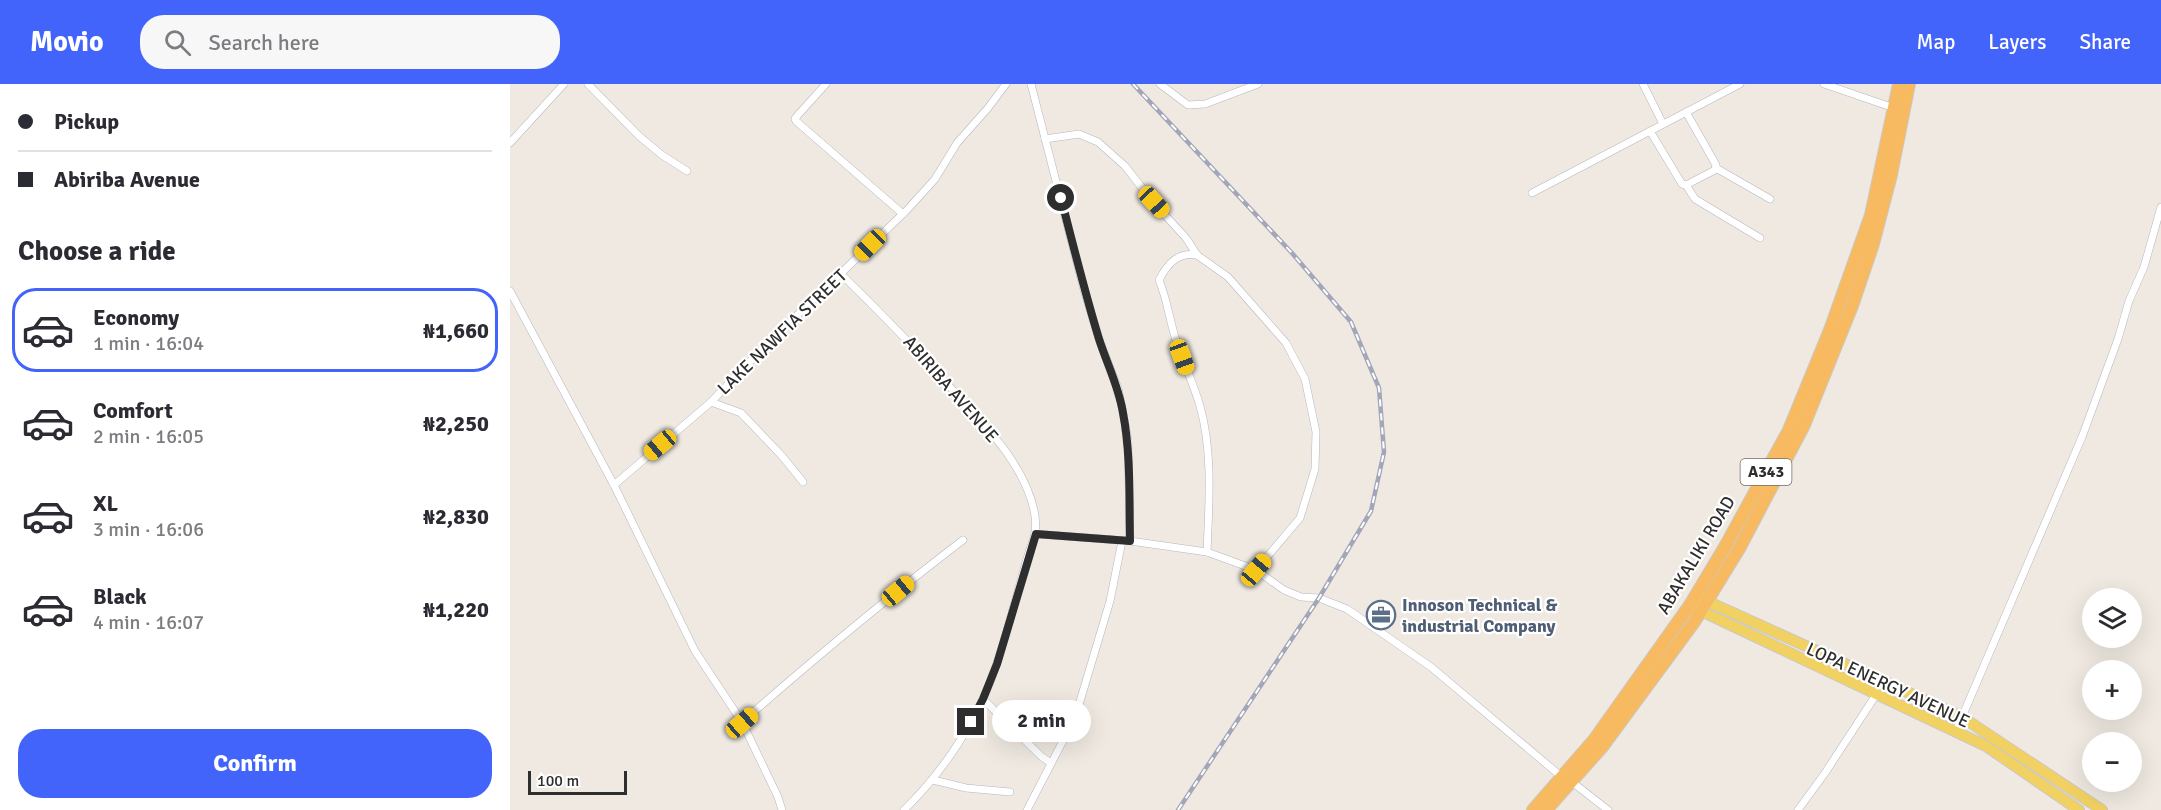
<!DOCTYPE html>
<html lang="en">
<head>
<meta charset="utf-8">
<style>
  :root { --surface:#fff; --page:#f7f7f7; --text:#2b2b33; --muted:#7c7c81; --line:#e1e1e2; --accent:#4264fb }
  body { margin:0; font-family:Signika,sans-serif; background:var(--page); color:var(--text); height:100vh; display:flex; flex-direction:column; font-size:22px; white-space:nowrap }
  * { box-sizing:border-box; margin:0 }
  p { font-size:20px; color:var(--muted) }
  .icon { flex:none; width:33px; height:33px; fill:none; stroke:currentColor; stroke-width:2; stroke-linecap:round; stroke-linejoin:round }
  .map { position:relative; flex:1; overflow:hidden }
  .side { display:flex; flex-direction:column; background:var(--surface); width:510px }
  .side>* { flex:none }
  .guide { display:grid; align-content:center; height:132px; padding:0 18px; background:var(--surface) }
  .fabs { position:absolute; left:1572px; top:504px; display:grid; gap:12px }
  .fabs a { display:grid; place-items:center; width:60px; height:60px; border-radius:50%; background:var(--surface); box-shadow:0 6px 24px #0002; font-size:30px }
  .scale { position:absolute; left:18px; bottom:15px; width:99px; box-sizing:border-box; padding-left:6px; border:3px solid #2e2e2e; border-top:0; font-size:16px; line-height:21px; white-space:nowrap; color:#2e2e2e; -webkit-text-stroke:4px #fff; paint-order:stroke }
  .end { position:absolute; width:27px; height:27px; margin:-14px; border:8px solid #2e2e2e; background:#fff; box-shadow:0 0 0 3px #fff }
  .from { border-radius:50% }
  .bubble { position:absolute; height:42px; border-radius:21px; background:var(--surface); box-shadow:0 6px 24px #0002; font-size:20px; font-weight:700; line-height:42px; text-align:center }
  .car { position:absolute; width:18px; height:36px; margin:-18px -9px; border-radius:8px; box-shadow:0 0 4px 2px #0007; background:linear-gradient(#f5c518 24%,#345 0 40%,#f5c518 0 76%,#345 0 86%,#f5c518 0) }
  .guide b { display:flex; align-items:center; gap:21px; height:57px; font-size:22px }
  .guide b+b { border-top:2px solid var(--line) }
  .guide i { width:15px; height:15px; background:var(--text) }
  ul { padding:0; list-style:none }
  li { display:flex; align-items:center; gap:18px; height:84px; margin:0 12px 9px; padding:0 6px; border:3px solid transparent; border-radius:24px }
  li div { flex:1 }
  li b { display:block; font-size:22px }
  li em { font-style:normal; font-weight:700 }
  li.selected { border-color:var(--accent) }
  li>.icon { width:54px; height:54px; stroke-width:1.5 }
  h2 { padding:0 18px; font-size:27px; line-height:72px }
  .cta { display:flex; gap:12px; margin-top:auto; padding:12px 18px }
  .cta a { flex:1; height:69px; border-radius:24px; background:var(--accent); color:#fff; font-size:24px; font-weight:700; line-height:69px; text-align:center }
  header { display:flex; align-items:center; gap:36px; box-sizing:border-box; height:84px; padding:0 30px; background:var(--accent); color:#fff }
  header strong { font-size:28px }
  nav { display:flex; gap:33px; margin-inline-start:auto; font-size:21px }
  .search { width:420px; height:54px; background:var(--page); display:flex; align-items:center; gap:15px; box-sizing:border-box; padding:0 21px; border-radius:24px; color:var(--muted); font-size:22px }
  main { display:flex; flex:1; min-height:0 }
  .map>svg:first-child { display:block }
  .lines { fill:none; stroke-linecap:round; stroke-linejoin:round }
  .minor-casing { stroke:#b4b7c1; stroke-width:8 }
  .primary-casing { stroke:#c9c9c9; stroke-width:12 }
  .trunk-casing { stroke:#c9c9c9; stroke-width:14 }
  .minor { stroke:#fff; stroke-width:7 }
  .primary { stroke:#f2d163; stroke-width:10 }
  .trunk { stroke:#f8ba60; stroke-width:12 }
  .rail-casing { stroke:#a3a6b8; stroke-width:4.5 }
  .rail { stroke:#fff; stroke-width:2; stroke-dasharray:7; stroke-linecap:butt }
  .route { stroke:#2e2e2e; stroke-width:8 }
  .labels { text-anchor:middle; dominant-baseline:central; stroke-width:4.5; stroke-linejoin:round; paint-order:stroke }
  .shield { fill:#fff; stroke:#6d6d6d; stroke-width:1.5 }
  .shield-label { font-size:16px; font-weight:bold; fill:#2e2e2e }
  .street-label { font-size:18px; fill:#2e2e2e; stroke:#fff }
  .service-label { font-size:18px; font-weight:bold; fill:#4e5e75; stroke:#fff; text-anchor:start }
</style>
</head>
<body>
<header>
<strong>Movio</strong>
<div class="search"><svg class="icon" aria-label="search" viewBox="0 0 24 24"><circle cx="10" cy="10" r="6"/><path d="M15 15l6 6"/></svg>Search here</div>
<nav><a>Map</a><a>Layers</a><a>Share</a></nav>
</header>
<main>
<section class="side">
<div class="guide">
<b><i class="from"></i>Pickup</b>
<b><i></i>Abiriba Avenue</b>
</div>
<h2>Choose a ride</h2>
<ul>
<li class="selected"><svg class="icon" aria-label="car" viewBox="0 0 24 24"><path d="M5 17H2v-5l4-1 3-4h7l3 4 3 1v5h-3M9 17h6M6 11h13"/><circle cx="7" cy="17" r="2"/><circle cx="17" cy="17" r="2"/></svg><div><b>Economy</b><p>1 min · 16:04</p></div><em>₦1,660</em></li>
<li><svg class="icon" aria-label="car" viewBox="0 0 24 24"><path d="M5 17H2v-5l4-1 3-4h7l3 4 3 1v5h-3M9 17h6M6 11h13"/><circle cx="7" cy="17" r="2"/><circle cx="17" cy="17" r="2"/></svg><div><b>Comfort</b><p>2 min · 16:05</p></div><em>₦2,250</em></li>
<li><svg class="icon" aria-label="car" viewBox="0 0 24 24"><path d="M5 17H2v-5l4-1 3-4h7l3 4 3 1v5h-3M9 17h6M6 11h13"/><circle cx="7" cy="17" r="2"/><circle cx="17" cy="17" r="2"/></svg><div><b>XL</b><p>3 min · 16:06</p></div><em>₦2,830</em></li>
<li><svg class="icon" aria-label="car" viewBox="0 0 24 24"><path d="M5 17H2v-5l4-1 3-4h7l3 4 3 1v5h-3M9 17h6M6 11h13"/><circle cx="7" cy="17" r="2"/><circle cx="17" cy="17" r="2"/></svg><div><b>Black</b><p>4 min · 16:07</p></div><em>₦1,220</em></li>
</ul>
<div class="cta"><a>Confirm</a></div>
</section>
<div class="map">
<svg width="1651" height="726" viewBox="0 0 1651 726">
  <rect width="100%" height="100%" fill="#efe9e1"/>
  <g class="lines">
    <g class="minor-casing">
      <g id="minor">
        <path d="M78,0L129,52L152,71L177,87"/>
        <path d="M316,0L287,32L285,35L286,37L393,130"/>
        <path d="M521,0L574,206L590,258L608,304L613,329L618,356L620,457"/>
        <path d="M650,0L678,21L695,20L748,0"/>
        <path d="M1133,0L1153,40"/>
        <path d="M1314,0L1384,24"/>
        <path d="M1140,47L1172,100L1176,101L1205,86L1206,81L1176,28"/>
        <path d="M535,55L569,50L588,58L615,82L643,118L676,154L687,171L718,193L776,259L795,295L806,348L805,385L790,434L746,486"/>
        <path d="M0,59L54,0"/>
        <path d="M1206,84L1260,115"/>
        <path d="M1176,101L1185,115L1250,154"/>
        <path d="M1022,109L1230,0"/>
        <path d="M687,171C668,168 658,179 649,196C657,215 659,233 665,253C672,276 683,298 690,322C703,368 699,420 697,468"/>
        <path d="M331,190C369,227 405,264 440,303C473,340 517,381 525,432C527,446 524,455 519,468C508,505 499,543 487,579C469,634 435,686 394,726"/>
        <path d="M0,207L104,401L185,567L232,638L268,713L272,726"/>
        <path d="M201,318L231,329L272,372L293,398"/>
        <path d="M104,401L201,318L255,262L397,126L425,95L447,59L478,24L496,0"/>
        <path d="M526,450L620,457L697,468L746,486L774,506L791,513L809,514L837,525L921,583L1052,693"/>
        <path d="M473,615L532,673L541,679"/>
        <path d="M232,638C304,575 377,514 453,456"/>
        <path d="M1446,647L1572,353L1608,255L1619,217L1634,183L1651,123"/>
        <path d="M423,696L456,704L500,708"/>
        <path d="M1062,698L1098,726"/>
        <path d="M517,726L556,651L568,624L600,517L612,457"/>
        <path d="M1288,726L1315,689L1366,611"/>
      </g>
    </g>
    <g class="primary-casing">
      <g id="primary">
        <path d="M1190,514L1452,633L1592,726"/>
        <path d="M1185,524L1476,662L1569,726"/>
      </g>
    </g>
    <g class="trunk-casing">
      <g id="trunk">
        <path d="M1023,726L1084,656L1180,521L1216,461L1279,346L1320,246L1361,131L1389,0"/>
        <path d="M1036,726L1092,663L1184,538L1230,463L1294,341L1342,222L1363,160L1381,91L1399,0"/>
      </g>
    </g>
    <use href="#minor" class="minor"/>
    <use href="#primary" class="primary"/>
    <use href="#trunk" class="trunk"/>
    <g class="rail-casing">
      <path id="rail" d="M623,0L782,169L841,238L869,304L874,368L861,427L809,514L668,726"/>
    </g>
    <use href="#rail" class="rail"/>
  </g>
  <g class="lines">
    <path class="route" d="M461,638L473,615L487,580L526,450L620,457C619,414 621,371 613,329C609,303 597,280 589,255C575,209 563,161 551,114"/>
  </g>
  <defs>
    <g id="office-ring" transform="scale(1.5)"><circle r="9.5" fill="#fff" stroke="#5c6f8a" stroke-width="1.5"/><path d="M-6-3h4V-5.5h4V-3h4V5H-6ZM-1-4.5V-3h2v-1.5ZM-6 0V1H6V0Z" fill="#5c6f8a"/></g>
  </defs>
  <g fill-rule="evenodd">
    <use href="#office-ring" x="871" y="531"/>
  </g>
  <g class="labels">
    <rect class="shield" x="1230.5" y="375" width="51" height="26" rx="4.5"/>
    <g class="shield-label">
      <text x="1256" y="388">A343</text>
    </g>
    <g class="street-label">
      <text transform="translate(272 248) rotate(-44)">LAKE NAWFIA STREET</text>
      <text transform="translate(441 305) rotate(49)">ABIRIBA AVENUE</text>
      <text transform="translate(1186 471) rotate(-59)">ABAKALIKI ROAD</text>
      <text transform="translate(1378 601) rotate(25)">LOPA ENERGY AVENUE</text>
    </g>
    <g class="service-label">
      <text x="892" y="521">Innoson Technical &amp;<tspan x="892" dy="21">industrial Company</tspan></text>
    </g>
  </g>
</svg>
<div class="fabs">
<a><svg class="icon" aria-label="layers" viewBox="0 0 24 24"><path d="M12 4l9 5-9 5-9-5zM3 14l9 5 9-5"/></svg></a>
<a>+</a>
<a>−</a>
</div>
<div class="scale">100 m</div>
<i class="end from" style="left:551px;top:114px"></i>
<i class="end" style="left:461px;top:638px"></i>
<div class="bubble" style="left:482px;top:616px;width:99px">2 min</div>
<i class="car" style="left:644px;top:118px;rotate:137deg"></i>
<i class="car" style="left:360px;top:161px;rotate:225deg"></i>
<i class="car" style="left:672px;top:273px;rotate:160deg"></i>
<i class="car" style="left:150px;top:361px;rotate:230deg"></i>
<i class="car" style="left:746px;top:486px;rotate:40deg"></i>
<i class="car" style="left:388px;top:507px;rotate:50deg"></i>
<i class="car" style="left:232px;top:639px;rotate:49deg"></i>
</div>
</main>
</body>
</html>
